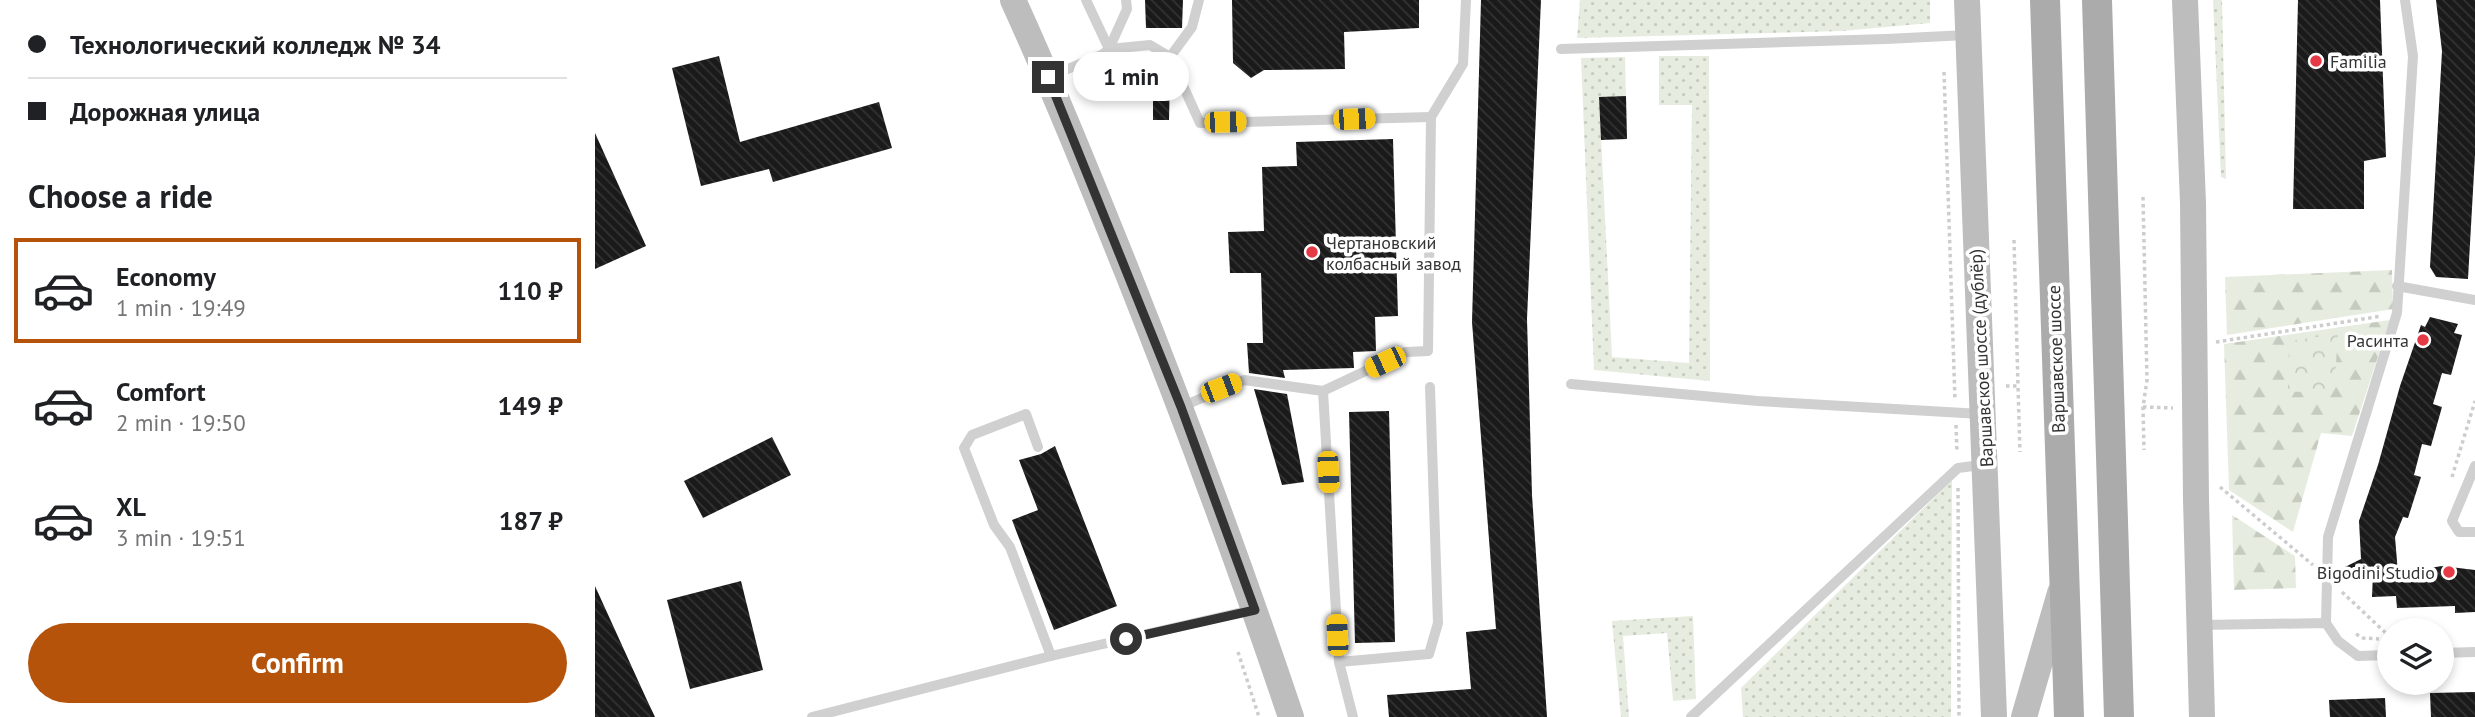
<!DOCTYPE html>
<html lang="en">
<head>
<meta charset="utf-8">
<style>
  :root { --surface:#fff; --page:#f6f6f6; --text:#202124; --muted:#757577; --line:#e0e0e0; --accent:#b45309 }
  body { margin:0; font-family:"PT Sans",sans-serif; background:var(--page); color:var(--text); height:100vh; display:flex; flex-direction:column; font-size:26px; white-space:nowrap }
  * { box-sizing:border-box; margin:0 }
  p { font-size:23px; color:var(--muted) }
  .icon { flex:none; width:38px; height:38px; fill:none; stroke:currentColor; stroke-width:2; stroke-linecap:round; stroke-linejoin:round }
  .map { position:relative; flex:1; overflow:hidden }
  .drawer { display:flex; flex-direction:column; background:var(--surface); width:595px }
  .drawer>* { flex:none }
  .guide { display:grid; align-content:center; height:154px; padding:0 28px; background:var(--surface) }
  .fabs { position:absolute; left:1782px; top:618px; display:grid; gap:14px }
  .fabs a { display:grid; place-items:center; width:77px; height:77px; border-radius:50%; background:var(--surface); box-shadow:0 4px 10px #0003; font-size:35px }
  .end { position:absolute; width:32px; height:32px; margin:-16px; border:9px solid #333; background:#fff; box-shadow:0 0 0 4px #fff }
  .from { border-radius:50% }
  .bubble { position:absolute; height:49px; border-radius:24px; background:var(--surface); box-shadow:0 4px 10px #0003; font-size:23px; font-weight:700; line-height:49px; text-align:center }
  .car { position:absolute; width:21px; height:42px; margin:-21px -10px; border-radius:9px; box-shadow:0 0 5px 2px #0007; background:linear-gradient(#f5c518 24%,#345 0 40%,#f5c518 0 76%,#345 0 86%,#f5c518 0) }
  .guide b { display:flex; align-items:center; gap:24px; height:66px; font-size:26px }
  .guide b+b { border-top:2px solid var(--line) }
  .guide i { width:18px; height:18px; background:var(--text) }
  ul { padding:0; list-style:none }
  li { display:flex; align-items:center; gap:21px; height:105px; margin:0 14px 10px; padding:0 14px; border:4px solid transparent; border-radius:0px }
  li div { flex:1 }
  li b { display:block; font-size:26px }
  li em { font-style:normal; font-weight:700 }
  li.selected { border-color:var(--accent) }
  li>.icon { width:63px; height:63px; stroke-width:1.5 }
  h2 { padding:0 28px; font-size:32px; line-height:84px }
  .button { display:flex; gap:14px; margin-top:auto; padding:14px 28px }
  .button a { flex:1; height:80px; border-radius:42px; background:var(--accent); color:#fff; font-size:28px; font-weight:700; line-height:80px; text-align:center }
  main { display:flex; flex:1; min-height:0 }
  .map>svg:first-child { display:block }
  .grass { fill:url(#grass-dots) }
  .forest { fill:url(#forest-firs) }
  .park { fill:url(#park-crowns) }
  .building { fill:url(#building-back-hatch) }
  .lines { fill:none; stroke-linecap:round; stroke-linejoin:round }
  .path { stroke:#cdcdcd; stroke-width:3.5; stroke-dasharray:3.5 3.5; stroke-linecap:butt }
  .service { stroke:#d0d0d0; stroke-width:10 }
  .secondary { stroke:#bdbdbd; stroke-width:26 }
  .primary { stroke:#ababab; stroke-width:30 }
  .route { stroke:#333; stroke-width:9 }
  .poi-dot { fill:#e63946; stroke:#fff; stroke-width:2.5 }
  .labels { text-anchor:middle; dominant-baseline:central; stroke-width:7; stroke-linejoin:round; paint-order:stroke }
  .poi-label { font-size:18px; fill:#333; stroke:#fff; text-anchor:start }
  .street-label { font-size:18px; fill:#333; stroke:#fff }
</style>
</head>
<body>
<main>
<section class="drawer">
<div class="guide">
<b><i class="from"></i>Технологический колледж № 34</b>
<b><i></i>Дорожная улица</b>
</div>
<h2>Choose a ride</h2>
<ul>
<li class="selected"><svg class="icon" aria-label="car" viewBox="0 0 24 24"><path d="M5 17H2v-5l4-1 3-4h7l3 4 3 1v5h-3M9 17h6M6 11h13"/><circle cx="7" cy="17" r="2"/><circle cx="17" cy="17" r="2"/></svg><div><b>Economy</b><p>1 min · 19:49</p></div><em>110 ₽</em></li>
<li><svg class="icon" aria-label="car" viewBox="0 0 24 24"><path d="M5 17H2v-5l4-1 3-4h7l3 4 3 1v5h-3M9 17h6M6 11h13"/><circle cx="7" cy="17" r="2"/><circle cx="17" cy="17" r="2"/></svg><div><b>Comfort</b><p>2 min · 19:50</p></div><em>149 ₽</em></li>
<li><svg class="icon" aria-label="car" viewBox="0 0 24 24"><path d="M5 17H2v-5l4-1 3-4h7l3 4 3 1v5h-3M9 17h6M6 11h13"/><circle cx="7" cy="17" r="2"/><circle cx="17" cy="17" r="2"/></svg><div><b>XL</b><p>3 min · 19:51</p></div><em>187 ₽</em></li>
</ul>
<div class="button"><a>Confirm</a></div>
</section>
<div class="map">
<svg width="1880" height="717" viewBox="0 0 1880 717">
  <defs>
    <pattern id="grass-dots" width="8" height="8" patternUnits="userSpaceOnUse" patternTransform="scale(1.75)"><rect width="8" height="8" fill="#e6ecdf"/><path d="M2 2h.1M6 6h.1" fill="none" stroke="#c6cbc0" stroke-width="1.8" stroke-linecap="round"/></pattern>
    <pattern id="forest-firs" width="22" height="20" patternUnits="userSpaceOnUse" patternTransform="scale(1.75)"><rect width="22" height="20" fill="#e6ecdf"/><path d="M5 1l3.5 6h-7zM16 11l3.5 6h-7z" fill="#c6cbc0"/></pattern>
    <pattern id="park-crowns" width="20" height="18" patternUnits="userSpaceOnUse" patternTransform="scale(1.75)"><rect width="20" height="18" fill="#e6ecdf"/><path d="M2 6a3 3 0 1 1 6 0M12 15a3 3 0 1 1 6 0" fill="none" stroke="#c6cbc0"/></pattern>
    <pattern id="building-back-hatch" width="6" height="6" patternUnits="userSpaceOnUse" patternTransform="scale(1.75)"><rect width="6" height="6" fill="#1a1a1a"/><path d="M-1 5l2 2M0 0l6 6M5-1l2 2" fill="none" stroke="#333"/></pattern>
  </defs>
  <rect width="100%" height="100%" fill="#fff"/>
  <g class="grass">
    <path d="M985,0H1335V23L1247,31L982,38Z"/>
    <path d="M1618,0H1627L1631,179L1626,177Z"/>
    <path d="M1064,56H1114L1115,381L999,370L986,58L1030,57L1031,96L1004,98L1017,357L1094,363L1097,105H1064Z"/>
    <path d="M1357,480L1356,717H1148L1146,688Z"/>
    <path d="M1098,616L1101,699L1078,701L1072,633L1028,636L1034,717H1026L1017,621Z"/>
  </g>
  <g class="forest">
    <path d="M1797,270L1798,309L1632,335L1630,277Z"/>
    <path d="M1795,320L1757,436L1726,433L1698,532L1634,490L1629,344Z"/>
    <path d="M1637,515L1700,556L1701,588L1639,590Z"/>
  </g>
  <path class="park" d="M1743,334L1739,391L1693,392L1694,341Z"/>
  <g class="building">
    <path d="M550,0H588L587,28H551Z"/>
    <path d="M637,0H824V28L749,32L750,69L669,70L656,78L638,63Z"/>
    <path d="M886,0H946L932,319L937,495L952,717H794L792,695L876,689L871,632L901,629L877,322Z"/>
    <path d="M1703,0H1785L1791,157L1769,161V209H1698Z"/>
    <path d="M1841,0H1880V155L1873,279L1841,277L1835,267L1847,51Z"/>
    <path d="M124,56L145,142L284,102L297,148L178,182L174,169L106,186L77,68Z"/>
    <path d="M558,74L575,75L574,120H558Z"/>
    <path d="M1031,96L1032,139L1006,140L1004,97Z"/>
    <path d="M0,133L51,246L0,269Z"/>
    <path d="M798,139L803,316L780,317L781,351L758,352L759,368L688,370L690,378L654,373L652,343H668L666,273H635L633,232L669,231L667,167L702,166L701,142Z"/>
    <path d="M1835,317L1863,324L1859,333L1867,335L1856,375L1847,373L1838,404L1847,407L1836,446L1827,444L1819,475L1826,477L1813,518L1808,517L1800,537L1803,573L1847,566L1880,570V612L1860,613V606L1802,608L1801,596L1777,597L1778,573L1740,575V572L1766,559L1764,521L1783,465L1805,386L1826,325L1830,327Z"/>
    <path d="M659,389L692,394L709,482L687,485Z"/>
    <path d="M794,411L800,642L760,643L754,412Z"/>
    <path d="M177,437L196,475L108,518L89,481Z"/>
    <path d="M460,446L522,606L459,630L417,520L443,510L424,460L446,454Z"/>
    <path d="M146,581L168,670L95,689L72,600Z"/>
    <path d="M0,586L51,698L60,717H0Z"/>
    <path d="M1880,692V717H1836L1835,693Z"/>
    <path d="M1790,698L1791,717H1735L1734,700Z"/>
  </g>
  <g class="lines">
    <g class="path">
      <path d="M1349,72L1360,400"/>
      <path d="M1548,197L1552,380L1548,407L1549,450"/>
      <path d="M1419,240L1423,386"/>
      <path d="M1621,342L1787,316"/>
      <path d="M1411,386H1423L1425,452"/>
      <path d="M1548,407L1578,408"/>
      <path d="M1361,425L1362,453"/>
      <path d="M1857,477L1880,401"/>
      <path d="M1625,487L1718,565"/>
      <path d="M1363,488L1364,717"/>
      <path d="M1747,592L1794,636"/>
      <path d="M1761,634L1768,638L1784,639"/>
      <path d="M643,652L664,717"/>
    </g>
    <g class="service">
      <path d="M514,49L555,45L575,57L605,123L836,117"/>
      <path d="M514,49L532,9L531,0"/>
      <path d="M966,49L1291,39L1372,35"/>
      <path d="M575,57L597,27L604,0"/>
      <path d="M454,77L508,54L514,49L491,0"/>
      <path d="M1802,286L1880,300"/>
      <path d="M976,384L1163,401L1386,414"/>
      <path d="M728,391L744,662L758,717"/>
      <path d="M586,407L649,380L728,391L811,352L833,351L836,117L868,64L871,0"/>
      <path d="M443,447L431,414L377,435L369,448L399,525L415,547L456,656"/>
      <path d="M1880,466L1857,521L1864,532H1880"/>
      <path d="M1731,623L1733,537L1802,313L1818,56L1810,0"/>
      <path d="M1607,625L1731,623L1743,641L1763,656L1794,655"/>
      <path d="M1846,653L1880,652"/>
      <path d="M744,662L834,654L843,623L835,387"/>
      <path d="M217,717L456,656L656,610"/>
      <path d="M1096,717L1363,468L1386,465"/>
    </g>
    <g class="secondary">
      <path d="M418,0C459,90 496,182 533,274C591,420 646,568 696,717"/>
      <path d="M1372,0L1399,717"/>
      <path d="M1590,0L1598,203L1601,500L1607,717"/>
      <path d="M1429,717L1465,593"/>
    </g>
    <g class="primary">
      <path d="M1450,0L1474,717"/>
      <path d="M1502,0L1524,717"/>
    </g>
  </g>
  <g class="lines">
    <path class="route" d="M453,77L586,407L660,610L531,639"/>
  </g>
  <g class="poi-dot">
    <circle cx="1721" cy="61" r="7"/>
    <circle cx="717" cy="252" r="7"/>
    <circle cx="1828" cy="340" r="7"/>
    <circle cx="1854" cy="572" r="7"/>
  </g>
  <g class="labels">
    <g class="poi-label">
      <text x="1735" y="61">Familia</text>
      <text x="731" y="242">Чертановский<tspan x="731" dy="21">колбасный завод</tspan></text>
      <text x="1814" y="340" text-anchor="end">Расинта</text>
      <text x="1840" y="572" text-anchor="end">Bigodini Studio</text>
    </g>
    <g class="street-label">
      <text transform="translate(1386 358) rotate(-93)">Варшавское шоссе (дублёр)</text>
      <text transform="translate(1461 359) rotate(-92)">Варшавское шоссе</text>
    </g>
  </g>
</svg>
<div class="fabs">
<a><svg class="icon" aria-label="layers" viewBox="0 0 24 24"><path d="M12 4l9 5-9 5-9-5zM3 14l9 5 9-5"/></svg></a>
</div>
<i class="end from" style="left:531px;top:639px"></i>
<i class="end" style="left:453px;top:77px"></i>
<div class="bubble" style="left:478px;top:52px;width:116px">1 min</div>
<i class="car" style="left:759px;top:119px;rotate:88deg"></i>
<i class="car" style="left:630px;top:122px;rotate:89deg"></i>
<i class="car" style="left:790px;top:362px;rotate:245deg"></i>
<i class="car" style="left:626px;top:388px;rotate:69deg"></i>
<i class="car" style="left:733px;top:472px;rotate:177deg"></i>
<i class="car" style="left:742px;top:635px;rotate:357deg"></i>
</div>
</main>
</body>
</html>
